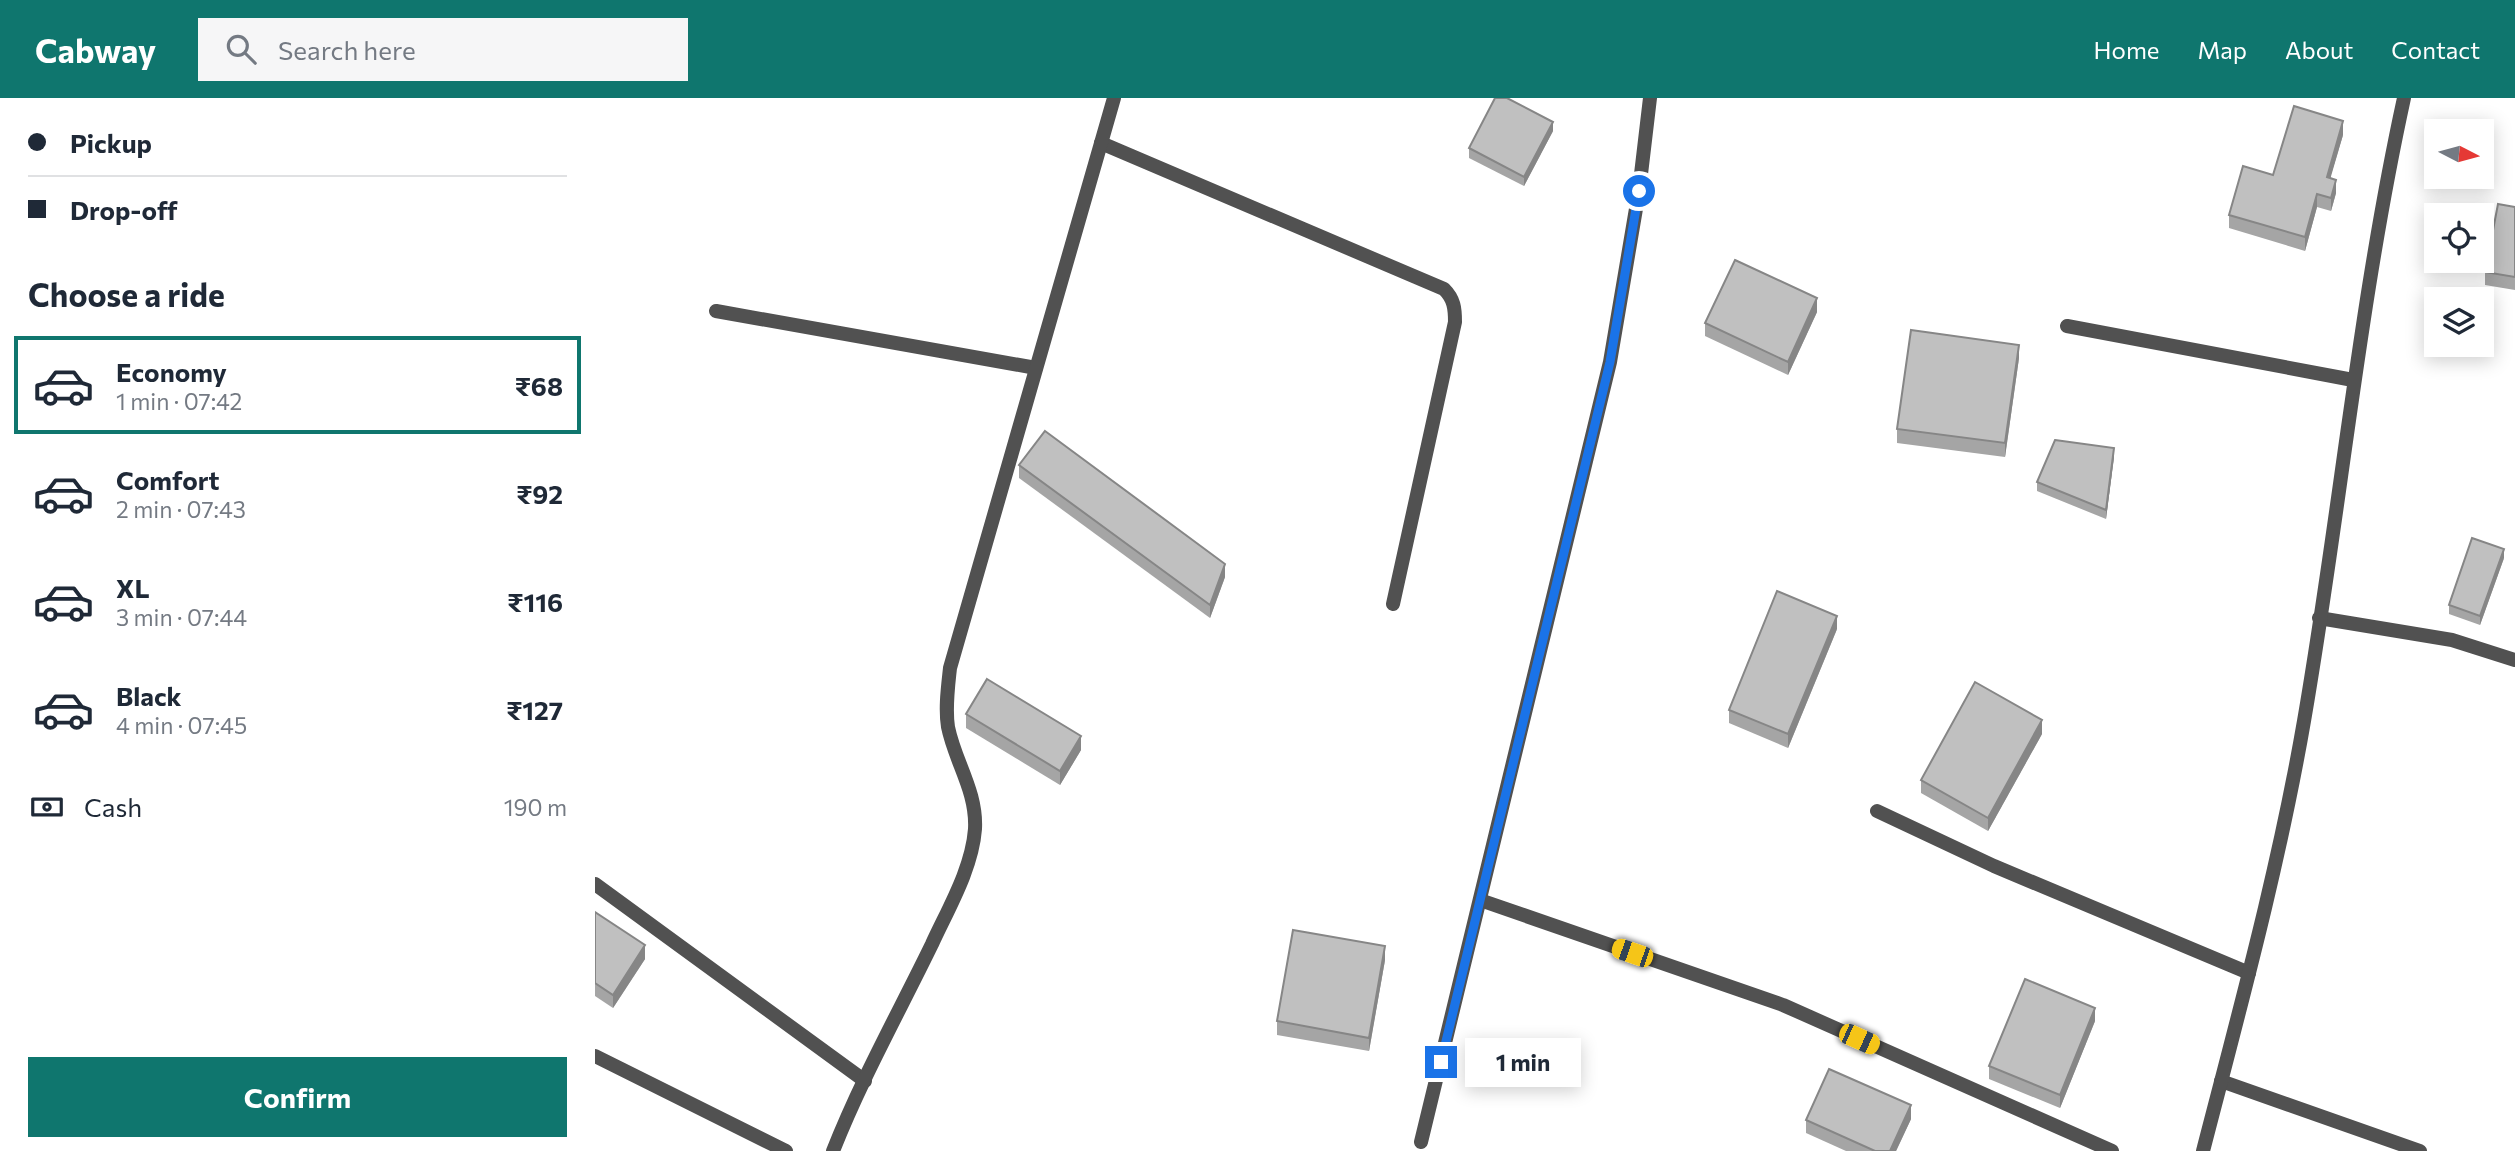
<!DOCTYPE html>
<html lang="en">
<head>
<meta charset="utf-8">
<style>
  :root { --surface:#fff; --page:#f6f6f7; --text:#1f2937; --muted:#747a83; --line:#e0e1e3; --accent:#0f766e }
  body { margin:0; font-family:Commissioner,sans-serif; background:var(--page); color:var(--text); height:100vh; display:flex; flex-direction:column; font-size:26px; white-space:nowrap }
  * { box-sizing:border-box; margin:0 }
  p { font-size:23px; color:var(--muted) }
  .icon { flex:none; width:38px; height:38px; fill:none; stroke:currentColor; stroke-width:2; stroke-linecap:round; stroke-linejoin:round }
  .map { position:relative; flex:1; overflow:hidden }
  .drawer { display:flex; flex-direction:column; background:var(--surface); width:595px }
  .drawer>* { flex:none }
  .banner { display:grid; align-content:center; height:154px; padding:0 28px; background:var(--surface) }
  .needle { width:46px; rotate:96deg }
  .tools { position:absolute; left:1829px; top:21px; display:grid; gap:14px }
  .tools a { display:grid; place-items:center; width:70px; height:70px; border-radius:0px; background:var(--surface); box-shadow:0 4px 18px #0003; font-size:35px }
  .end { position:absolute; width:32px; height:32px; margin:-16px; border:9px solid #1a73e8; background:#fff; box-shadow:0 0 0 4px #fff }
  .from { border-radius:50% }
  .bubble { position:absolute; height:49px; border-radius:0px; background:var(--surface); box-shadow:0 4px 18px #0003; font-size:23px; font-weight:700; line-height:49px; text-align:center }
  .car { position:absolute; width:21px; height:42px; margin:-21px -10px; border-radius:9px; box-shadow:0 0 5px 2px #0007; background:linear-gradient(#f5c518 24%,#345 0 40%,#f5c518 0 76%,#345 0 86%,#f5c518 0) }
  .banner b { display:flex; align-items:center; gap:24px; height:66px; font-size:26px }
  .banner b+b { border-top:2px solid var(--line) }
  .banner i { width:18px; height:18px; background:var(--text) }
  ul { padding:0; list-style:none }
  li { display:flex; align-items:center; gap:21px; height:98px; margin:0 14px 10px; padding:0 14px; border:4px solid transparent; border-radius:0px }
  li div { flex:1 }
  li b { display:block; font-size:26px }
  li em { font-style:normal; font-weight:700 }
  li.current { border-color:var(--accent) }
  li>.icon { width:63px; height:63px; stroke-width:1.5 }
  h2 { padding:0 28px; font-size:32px; line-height:84px }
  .pay { display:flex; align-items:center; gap:18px; height:77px; padding:0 28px; font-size:26px }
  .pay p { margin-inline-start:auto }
  .cta { display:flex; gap:14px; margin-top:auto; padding:14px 28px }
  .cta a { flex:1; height:80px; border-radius:0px; background:var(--accent); color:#fff; font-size:28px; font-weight:700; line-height:80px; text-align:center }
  header { display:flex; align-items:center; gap:42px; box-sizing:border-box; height:98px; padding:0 35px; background:var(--accent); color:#fff }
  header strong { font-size:33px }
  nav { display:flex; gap:38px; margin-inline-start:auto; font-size:24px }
  .search { width:490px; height:63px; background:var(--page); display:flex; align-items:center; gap:18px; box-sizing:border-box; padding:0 24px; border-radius:0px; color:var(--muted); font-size:26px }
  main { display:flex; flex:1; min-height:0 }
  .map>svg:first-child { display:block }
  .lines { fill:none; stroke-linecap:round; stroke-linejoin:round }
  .minor { stroke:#515151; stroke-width:14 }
  .wall { fill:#a5a5a5 }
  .shaded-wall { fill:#868686 }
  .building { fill:#c0c0c0; stroke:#868686; stroke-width:2 }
  .route { stroke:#1a73e8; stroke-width:9 }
</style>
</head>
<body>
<header>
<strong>Cabway</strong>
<div class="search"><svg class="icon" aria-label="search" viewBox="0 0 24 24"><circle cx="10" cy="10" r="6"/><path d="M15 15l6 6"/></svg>Search here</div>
<nav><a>Home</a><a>Map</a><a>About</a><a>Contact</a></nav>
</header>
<main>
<section class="drawer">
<div class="banner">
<b><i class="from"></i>Pickup</b>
<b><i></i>Drop-off</b>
</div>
<h2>Choose a ride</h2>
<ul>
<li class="current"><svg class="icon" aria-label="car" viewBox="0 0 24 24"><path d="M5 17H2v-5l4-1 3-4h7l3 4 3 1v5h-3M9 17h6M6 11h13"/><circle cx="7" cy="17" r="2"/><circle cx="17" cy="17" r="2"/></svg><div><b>Economy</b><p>1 min · 07:42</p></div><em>₹68</em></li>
<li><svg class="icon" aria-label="car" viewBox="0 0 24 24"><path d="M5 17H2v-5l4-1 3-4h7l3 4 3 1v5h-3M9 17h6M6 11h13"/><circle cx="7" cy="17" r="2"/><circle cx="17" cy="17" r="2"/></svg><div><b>Comfort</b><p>2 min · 07:43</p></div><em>₹92</em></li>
<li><svg class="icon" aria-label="car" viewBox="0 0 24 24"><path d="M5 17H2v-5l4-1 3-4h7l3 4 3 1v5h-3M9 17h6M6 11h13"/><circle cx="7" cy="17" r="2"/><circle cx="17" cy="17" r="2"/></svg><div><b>XL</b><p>3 min · 07:44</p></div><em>₹116</em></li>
<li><svg class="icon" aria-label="car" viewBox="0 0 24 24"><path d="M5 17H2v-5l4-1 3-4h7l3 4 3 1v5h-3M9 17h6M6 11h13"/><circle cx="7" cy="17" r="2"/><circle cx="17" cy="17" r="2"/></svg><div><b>Black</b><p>4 min · 07:45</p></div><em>₹127</em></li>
</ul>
<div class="pay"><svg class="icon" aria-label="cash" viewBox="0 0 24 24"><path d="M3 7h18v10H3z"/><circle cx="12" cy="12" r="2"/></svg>Cash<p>190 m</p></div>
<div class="cta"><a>Confirm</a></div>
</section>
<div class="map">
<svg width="1920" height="1053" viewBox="0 0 1920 1053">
  <rect width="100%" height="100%" fill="#fff"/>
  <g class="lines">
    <g class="minor">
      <path d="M506,45L849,191C859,201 860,210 860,224L798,506"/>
      <path d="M121,213L441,270"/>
      <path d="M1472,228L1758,282"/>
      <path d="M1724,520L1857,542L1920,562"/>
      <path d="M1282,713L1399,768L1654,875"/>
      <path d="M0,786L270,983"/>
      <path d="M885,802L1188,907L1517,1053"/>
      <path d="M0,958L191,1053"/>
      <path d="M1626,983L1825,1053"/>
      <path d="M826,1044L1015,264L1044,93L1055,0"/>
      <path d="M238,1053C266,982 304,914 337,846C353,811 377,771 380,731C382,693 360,664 353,629C350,610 353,589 355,570L519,0"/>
      <path d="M1608,1053C1645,910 1684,768 1709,623C1745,415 1764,206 1809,0"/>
    </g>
  </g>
  <g class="wall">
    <path d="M958,33L929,88L874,60V50Z"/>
    <path d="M1748,37L1735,80L1741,95L1736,113L1722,109L1710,153L1634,130V117Z"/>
    <path d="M1920,109V192L1890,187V174Z"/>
    <path d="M1222,214L1193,277L1110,238V225Z"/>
    <path d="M1424,260L1410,359L1302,345V331Z"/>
    <path d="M1519,359L1511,421L1442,393V384Z"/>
    <path d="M424,367L630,479L615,520L424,380Z"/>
    <path d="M1909,460L1885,527L1854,516V507Z"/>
    <path d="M1242,531L1193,650L1134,625V612Z"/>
    <path d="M371,616L486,652L465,687L371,630Z"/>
    <path d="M1447,636L1393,733L1326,695V682Z"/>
    <path d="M0,814L50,861L18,910L0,898Z"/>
    <path d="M790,862L774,953L682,937V923Z"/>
    <path d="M1500,923L1465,1010L1394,981V968Z"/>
    <path d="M1316,1021L1301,1053H1251L1211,1035V1022Z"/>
  </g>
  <g class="shaded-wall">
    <path d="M1748,23V37L1732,92V79Z"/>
    <path d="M958,24V33L929,88V79Z"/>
    <path d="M1741,82V95L1736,113V100Z"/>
    <path d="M1722,96V109L1710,153V139Z"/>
    <path d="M1222,200V214L1193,277V264Z"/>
    <path d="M1424,247V260L1410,359V345Z"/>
    <path d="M1519,350V359L1511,421V412Z"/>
    <path d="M1909,451V460L1885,527V518Z"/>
    <path d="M630,466V479L615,520V507Z"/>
    <path d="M1242,518V531L1193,650V636Z"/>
    <path d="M1447,622V636L1393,733V720Z"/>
    <path d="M486,638V652L465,687V673Z"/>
    <path d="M50,847V861L18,910V897Z"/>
    <path d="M790,848V862L774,953V940Z"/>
    <path d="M1500,910V923L1465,1010V997Z"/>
    <path d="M1316,1007V1021L1301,1053H1295Z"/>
  </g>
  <g class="building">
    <path d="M900,0H912L958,24L929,79L874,50Z"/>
    <path d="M1699,8L1748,23L1732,79L1741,82L1736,100L1722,96L1710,139L1634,117L1648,68L1678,77Z"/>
    <path d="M1903,106L1920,109V179L1890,174Z"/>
    <path d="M1140,162L1222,200L1193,264L1110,225Z"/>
    <path d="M1316,232L1424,247L1410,345L1302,331Z"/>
    <path d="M450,333L630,466L615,507L424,367Z"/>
    <path d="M1460,342L1519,350L1511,412L1442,384Z"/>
    <path d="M1877,440L1909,451L1885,518L1854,507Z"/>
    <path d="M1182,493L1242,518L1193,636L1134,612Z"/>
    <path d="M392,581L486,638L465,673L371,616Z"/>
    <path d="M1380,584L1447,622L1393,720L1326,682Z"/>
    <path d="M0,814L50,847L18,897L0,885Z"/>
    <path d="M698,832L790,848L774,940L682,923Z"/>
    <path d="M1430,881L1500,910L1465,997L1394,968Z"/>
    <path d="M1234,971L1316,1007L1295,1053H1280L1211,1022Z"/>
  </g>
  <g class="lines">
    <path class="route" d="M846,964L1015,264L1044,93"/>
  </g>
</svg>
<div class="tools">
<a><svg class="needle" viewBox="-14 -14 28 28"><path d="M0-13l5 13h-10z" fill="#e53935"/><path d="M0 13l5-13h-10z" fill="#747a83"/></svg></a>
<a><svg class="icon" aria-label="locate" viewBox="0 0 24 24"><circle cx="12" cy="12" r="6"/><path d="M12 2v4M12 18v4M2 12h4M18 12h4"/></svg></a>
<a><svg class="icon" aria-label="layers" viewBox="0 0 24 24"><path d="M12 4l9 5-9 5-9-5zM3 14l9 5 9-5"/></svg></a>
</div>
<i class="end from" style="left:1044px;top:93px"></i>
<i class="end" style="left:846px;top:964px"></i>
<div class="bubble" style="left:870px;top:940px;width:116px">1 min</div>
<i class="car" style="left:1037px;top:855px;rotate:289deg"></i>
<i class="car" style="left:1264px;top:941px;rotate:114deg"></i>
</div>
</main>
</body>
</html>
